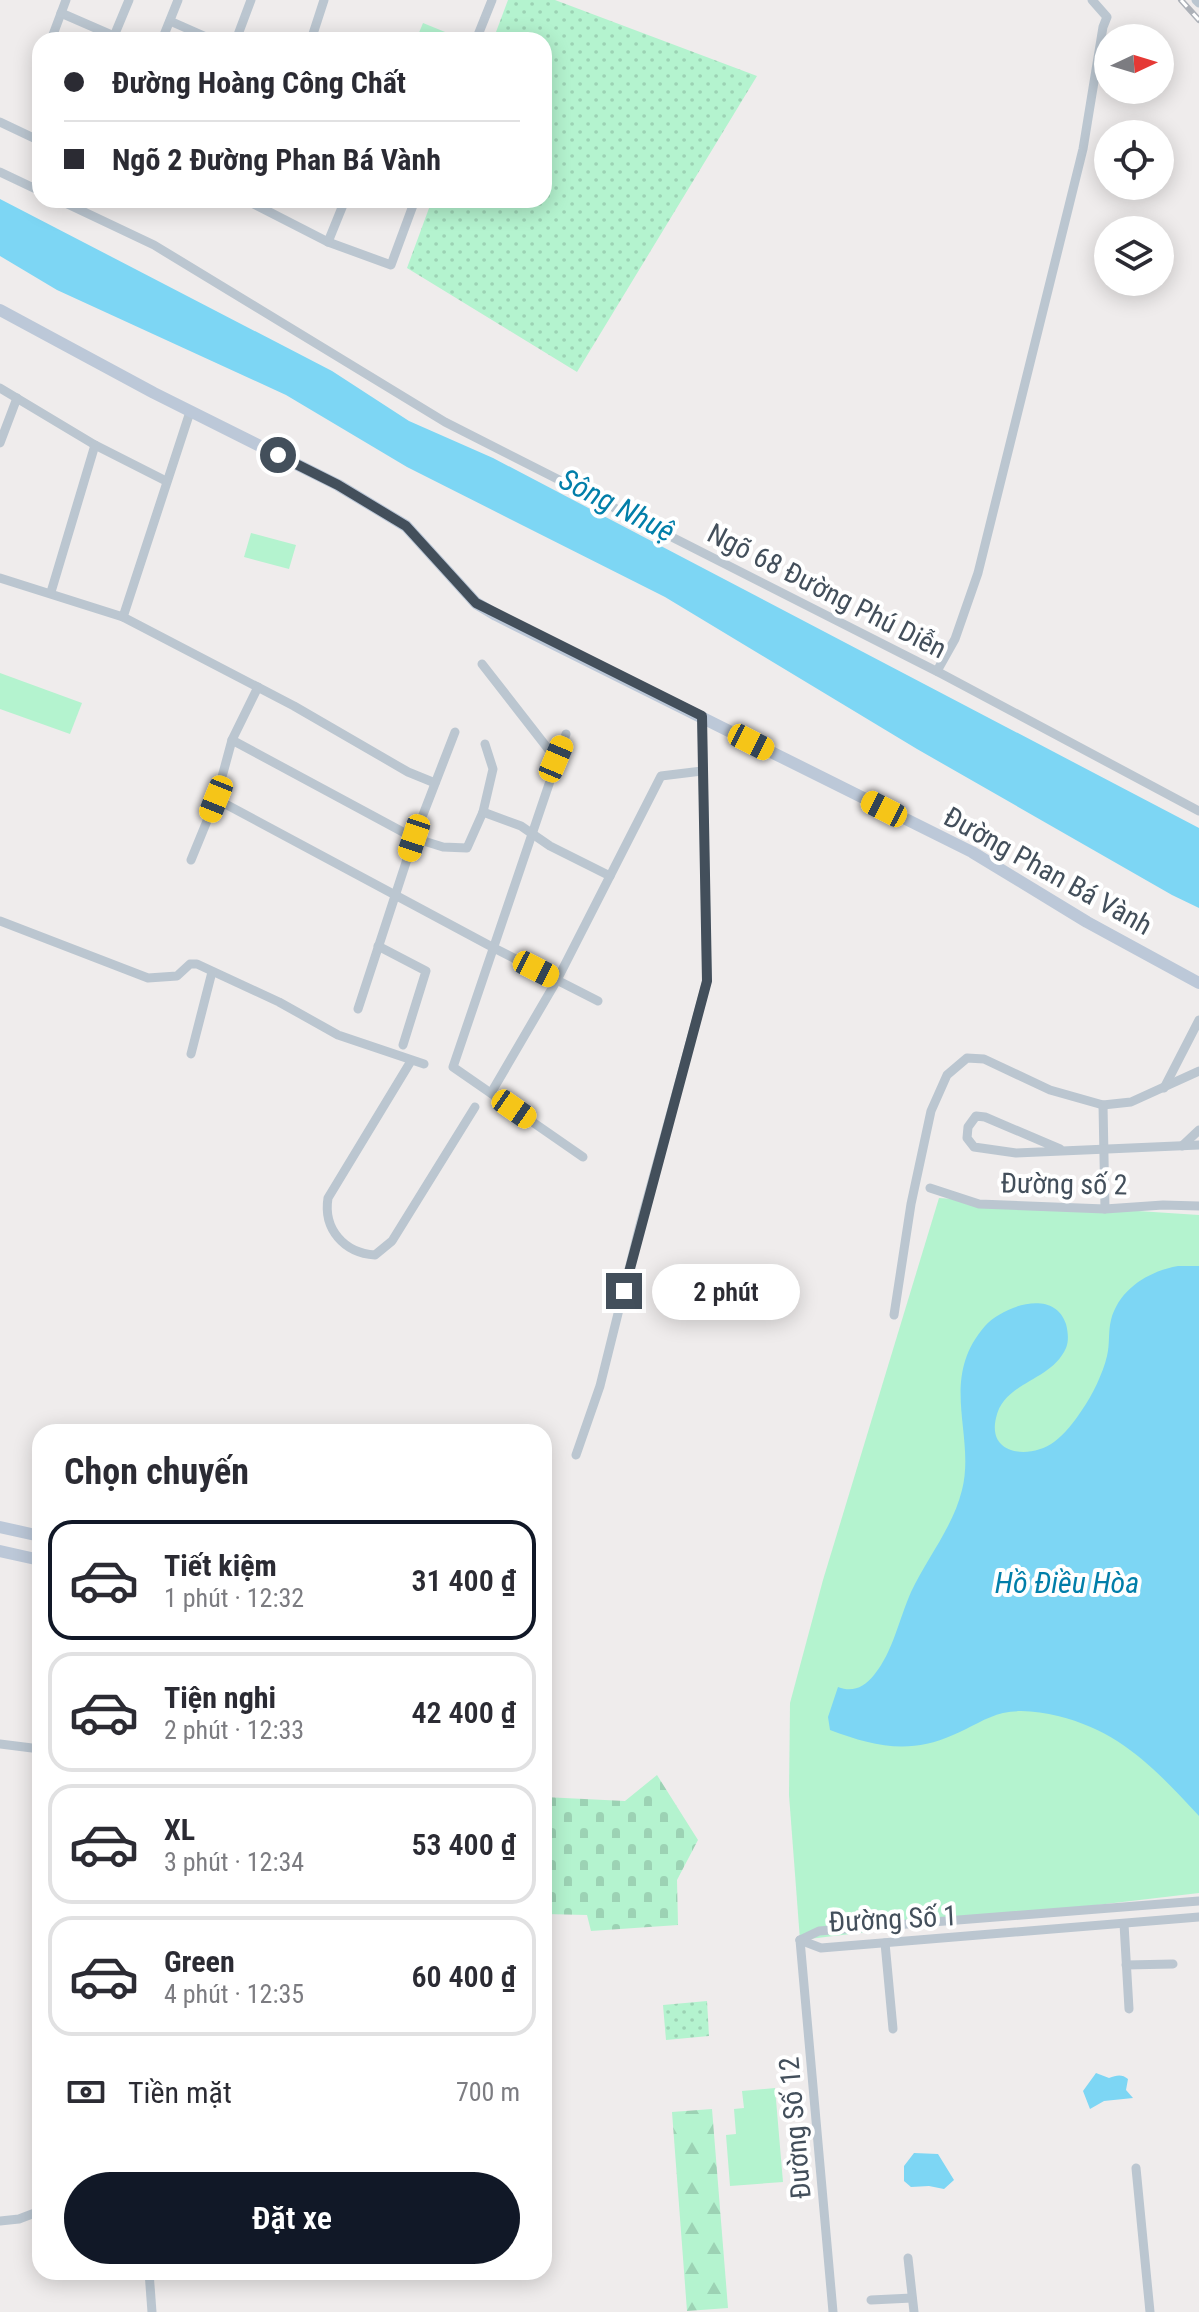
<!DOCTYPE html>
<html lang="vi">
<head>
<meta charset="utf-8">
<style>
  :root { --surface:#fff; --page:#f7f7f7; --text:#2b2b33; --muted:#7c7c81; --line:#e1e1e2; --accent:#111827 }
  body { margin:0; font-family:"Roboto Condensed",sans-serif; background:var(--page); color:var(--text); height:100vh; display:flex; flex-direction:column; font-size:30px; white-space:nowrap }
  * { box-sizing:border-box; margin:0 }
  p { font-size:26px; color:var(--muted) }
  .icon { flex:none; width:44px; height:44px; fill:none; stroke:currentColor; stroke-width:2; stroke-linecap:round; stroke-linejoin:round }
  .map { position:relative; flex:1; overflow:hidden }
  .drawer { position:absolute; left:32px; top:1424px; width:520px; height:856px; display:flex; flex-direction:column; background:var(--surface); border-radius:24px; box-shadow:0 4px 20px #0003 }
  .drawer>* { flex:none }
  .guide { position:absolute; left:32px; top:32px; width:520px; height:176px; border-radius:24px; box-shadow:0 4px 20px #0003; display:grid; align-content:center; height:176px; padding:0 32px; background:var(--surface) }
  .needle { width:52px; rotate:86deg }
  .buttons { position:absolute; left:1094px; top:24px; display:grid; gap:16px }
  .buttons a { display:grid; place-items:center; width:80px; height:80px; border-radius:50%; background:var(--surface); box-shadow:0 4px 20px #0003; font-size:40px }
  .end { position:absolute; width:36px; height:36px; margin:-18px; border:10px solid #434f5b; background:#fff; box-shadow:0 0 0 4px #fff }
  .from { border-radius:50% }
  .bubble { position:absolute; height:56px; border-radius:28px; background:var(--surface); box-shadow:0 4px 20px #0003; font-size:26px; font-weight:600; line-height:56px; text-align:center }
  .car { position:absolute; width:24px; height:48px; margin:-24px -12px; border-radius:10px; box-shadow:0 0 6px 2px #0007; background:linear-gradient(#f5c518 24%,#345 0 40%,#f5c518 0 76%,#345 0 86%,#f5c518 0) }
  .guide b { display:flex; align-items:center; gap:28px; height:76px; font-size:30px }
  .guide b+b { border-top:2px solid var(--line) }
  .guide i { width:20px; height:20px; background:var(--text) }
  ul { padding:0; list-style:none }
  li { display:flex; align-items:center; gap:24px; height:120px; margin:0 16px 12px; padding:0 16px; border:4px solid var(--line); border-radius:24px }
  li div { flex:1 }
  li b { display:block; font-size:30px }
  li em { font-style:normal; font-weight:600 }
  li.current { border-color:var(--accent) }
  li>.icon { width:72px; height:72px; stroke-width:1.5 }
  h2 { padding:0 32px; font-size:36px; line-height:96px }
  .pay { display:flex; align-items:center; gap:20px; height:88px; padding:0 32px; font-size:30px }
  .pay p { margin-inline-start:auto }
  .button { display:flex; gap:16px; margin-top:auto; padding:16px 32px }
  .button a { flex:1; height:92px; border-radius:48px; background:var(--accent); color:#fff; font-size:32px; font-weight:600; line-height:92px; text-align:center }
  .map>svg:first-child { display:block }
  .grass { fill:url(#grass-dots) }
  .forest { fill:url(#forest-firs) }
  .cemetery { fill:url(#cemetery-stones) }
  .park { fill:#b4f3cf }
  .water { fill:#7dd6f4 }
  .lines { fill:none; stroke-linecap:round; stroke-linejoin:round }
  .street { stroke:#bbc6d0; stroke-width:9 }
  .secondary { stroke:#bcc8d8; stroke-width:12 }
  .rail-casing { stroke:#adb1b8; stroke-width:6 }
  .rail { stroke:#fff; stroke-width:3; stroke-dasharray:9; stroke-linecap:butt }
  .route { stroke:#434f5b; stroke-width:10 }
  .labels { text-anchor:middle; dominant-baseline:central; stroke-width:8; stroke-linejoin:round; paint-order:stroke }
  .street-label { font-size:28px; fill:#434f5b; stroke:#fff }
  .water-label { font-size:30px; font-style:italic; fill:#017ea9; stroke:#fff }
</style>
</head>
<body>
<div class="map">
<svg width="1199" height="2312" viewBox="0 0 1199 2312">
  <defs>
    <pattern id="grass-dots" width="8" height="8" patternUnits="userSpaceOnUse" patternTransform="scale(2)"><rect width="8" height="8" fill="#b4f3cf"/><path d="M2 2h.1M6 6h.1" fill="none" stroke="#9cd2b4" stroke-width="1.8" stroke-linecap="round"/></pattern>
    <pattern id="forest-firs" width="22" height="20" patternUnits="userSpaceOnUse" patternTransform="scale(2)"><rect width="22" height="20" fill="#b4f3cf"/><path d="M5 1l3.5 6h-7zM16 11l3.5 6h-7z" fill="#9cd2b4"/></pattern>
    <pattern id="cemetery-stones" width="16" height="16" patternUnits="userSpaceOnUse" patternTransform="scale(2)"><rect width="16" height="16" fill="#b4f3cf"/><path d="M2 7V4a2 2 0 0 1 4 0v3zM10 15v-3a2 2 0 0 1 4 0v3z" fill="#9cd2b4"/></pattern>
  </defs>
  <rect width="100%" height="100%" fill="#efecec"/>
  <g class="grass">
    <path d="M508,0H555L757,76L577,372L407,268L432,200H544V40H493Z"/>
    <path d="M707,2001L709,2036L666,2040L663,2005Z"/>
  </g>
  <path class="forest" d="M712,2109L728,2308L687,2311L672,2112Z"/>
  <path class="cemetery" d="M657,1775L698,1840L677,1880L678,1925L591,1931L587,1915L544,1914V1797L625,1801Z"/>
  <g class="park">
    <path d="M423,23L450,34L448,40H416Z"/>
    <path d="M251,533L296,545L289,569L244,557Z"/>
    <path d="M0,673L82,703L70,734L0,709Z"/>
    <path d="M939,1198L1199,1215V1893L800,1940L789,1795L790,1703L823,1580Z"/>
    <path d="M775,2088L783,2182L730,2186L726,2135L736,2134L734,2109L744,2108L742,2091Z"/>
  </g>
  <g class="water">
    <path d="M0,199L332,371L409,421L493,458L1199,828V908L1172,895L917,749L665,597L407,467L286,395L57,290L0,256Z"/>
    <path d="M1178,1266H1199V1816C1156,1770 1122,1732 1058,1716C1040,1712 1021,1709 1003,1713C986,1717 970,1728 953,1735C909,1755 873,1746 830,1730L828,1717L838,1687C853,1693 864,1687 874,1675C893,1652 899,1619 911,1592C927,1558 953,1527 962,1490C976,1435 938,1380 985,1326C1003,1306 1054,1288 1066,1324C1068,1332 1069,1341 1066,1348C1051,1382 1004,1381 996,1418C987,1456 1031,1459 1054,1442C1065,1434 1074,1422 1082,1410C1092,1396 1103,1373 1107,1356C1110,1344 1108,1332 1111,1320C1119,1289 1149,1271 1178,1266Z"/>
    <path d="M1096,2073L1109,2078C1117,2075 1122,2074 1128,2079L1126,2090L1133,2098L1104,2101L1090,2109L1083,2091Z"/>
    <path d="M914,2153L938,2154L954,2180L944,2189L929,2186L911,2187L904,2181V2166Z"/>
  </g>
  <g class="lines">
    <g class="street">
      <path d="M1196,0L1199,3"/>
      <path d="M61,13L123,40"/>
      <path d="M170,21L213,40"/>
      <path d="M114,36L129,0"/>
      <path d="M51,40L66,0"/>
      <path d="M162,40L178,0"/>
      <path d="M236,40L251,0"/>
      <path d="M311,40L324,0"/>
      <path d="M476,40L492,0"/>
      <path d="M40,67V72"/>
      <path d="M0,122L40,141"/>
      <path d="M0,172L40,191"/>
      <path d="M59,200L154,245L445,422L942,674L1199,811"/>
      <path d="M246,200L328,242L391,265L415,200"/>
      <path d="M328,242L345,200"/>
      <path d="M0,388L95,445L166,481"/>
      <path d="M0,443L17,398"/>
      <path d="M0,578L123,617L294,706L408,772L435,783"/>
      <path d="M51,592L95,445"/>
      <path d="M123,617L190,412"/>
      <path d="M482,664L556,759"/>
      <path d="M937,671L955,639L978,573L1083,149L1103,27L1107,17L1092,0"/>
      <path d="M566,734L453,1067L583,1157"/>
      <path d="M232,740L414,838L443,847L467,848L483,812L493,769L485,744"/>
      <path d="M216,799L494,948L598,1001"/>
      <path d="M483,812L521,826L550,846L610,876"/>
      <path d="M191,860L216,799L232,740L258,687"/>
      <path d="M0,921L148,978L177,976L190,964H197L279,1002L338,1035L424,1064"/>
      <path d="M378,946L426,971L403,1045"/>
      <path d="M358,1009L414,838L455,732"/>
      <path d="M191,1054L212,972"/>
      <path d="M411,1061L328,1198C323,1229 344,1253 375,1255L392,1241L475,1107"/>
      <path d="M1164,1088L1199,1020"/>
      <path d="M491,1093L557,980L661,776L702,771"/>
      <path d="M1103,1105L1105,1209"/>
      <path d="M1182,1146L1199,1130"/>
      <path d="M1060,1149L985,1117L976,1116L968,1127L967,1138L974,1147L1016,1153L1199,1145"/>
      <path d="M930,1188L979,1204L1105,1209L1163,1205L1199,1206"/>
      <path d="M894,1315L911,1204L931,1111L947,1075L967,1058L984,1059L1050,1090L1103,1105L1131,1102L1199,1071"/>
      <path d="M576,1455L600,1386L639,1229L707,981L702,716"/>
      <path d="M0,1744L40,1749"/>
      <path d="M1124,1924L1129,2009"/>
      <path d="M800,1940L819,1931L1199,1901"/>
      <path d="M800,1940L821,1948L1199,1917"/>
      <path d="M800,1940L833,2312"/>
      <path d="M885,1943L893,2029"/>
      <path d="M1126,1965L1173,1964"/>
      <path d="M1136,2168L1150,2312"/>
      <path d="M0,2221L19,2219L40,2211"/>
      <path d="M908,2258L914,2312"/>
      <path d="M149,2272L152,2312"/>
      <path d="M871,2300L912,2298"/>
    </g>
    <g class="secondary">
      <path d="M0,310L154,393L338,485L406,526L476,603L496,615L972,852L1087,922L1199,983"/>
      <path d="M0,1527L40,1536"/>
      <path d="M0,1551L40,1560"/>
    </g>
    <g class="rail-casing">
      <path id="rail" d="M1181,0L1199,20"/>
    </g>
    <use href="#rail" class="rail"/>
  </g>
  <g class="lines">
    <path class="route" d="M278,455L338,485L406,526L476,603L702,716L707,981L624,1291"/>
  </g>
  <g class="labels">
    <g class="street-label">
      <text transform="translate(827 591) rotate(27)">Ngõ 68 Đường Phú Diễn</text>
      <text transform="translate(1048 871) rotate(29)">Đường Phan Bá Vành</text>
      <text transform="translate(1064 1184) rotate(1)">Đường số 2</text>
      <text transform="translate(893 1919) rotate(-3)">Đường Số 1</text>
      <text transform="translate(795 2128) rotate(-95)">Đường Số 12</text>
    </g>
    <g class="water-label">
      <text transform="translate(617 505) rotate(27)">Sông Nhuệ</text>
      <text x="1067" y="1582">Hồ Điều Hòa</text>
    </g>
  </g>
</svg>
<div class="buttons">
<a><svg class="needle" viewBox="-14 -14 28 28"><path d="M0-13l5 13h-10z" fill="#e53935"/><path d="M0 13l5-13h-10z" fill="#7c7c81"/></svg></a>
<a><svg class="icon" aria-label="locate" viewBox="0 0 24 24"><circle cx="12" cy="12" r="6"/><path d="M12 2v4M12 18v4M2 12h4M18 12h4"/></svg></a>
<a><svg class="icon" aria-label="layers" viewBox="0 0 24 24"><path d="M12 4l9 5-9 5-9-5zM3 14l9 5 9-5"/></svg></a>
</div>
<i class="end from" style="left:278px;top:455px"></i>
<i class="end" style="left:624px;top:1291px"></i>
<div class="bubble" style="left:652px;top:1264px;width:148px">2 phút</div>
<i class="car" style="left:751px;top:742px;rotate:117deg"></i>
<i class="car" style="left:556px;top:759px;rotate:23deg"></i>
<i class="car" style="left:216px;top:799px;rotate:202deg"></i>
<i class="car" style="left:884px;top:809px;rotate:297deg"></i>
<i class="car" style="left:414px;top:838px;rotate:198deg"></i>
<i class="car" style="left:536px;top:969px;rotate:117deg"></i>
<i class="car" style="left:514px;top:1109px;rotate:125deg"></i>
<div class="guide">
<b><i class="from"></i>Đường Hoàng Công Chất</b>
<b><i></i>Ngõ 2 Đường Phan Bá Vành</b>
</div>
<section class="drawer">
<h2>Chọn chuyến</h2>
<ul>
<li class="current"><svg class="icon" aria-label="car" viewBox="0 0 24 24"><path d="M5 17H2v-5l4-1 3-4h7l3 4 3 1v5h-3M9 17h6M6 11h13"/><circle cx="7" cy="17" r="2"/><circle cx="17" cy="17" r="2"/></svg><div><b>Tiết kiệm</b><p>1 phút · 12:32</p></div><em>31 400 ₫</em></li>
<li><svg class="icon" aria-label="car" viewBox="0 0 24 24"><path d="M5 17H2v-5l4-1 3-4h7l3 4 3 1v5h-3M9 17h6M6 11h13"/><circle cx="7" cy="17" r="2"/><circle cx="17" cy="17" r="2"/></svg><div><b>Tiện nghi</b><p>2 phút · 12:33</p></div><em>42 400 ₫</em></li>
<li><svg class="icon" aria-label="car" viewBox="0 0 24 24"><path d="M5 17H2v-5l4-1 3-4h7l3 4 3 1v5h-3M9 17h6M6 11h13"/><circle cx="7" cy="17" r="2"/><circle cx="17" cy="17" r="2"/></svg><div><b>XL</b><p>3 phút · 12:34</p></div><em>53 400 ₫</em></li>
<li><svg class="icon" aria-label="car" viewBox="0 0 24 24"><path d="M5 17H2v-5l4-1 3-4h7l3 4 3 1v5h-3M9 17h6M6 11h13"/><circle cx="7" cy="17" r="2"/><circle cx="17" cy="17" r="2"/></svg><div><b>Green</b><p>4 phút · 12:35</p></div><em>60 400 ₫</em></li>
</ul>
<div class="pay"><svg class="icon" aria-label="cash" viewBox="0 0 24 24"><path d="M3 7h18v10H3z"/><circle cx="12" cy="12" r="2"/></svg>Tiền mặt<p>700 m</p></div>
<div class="button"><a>Đặt xe</a></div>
</section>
</div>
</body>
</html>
